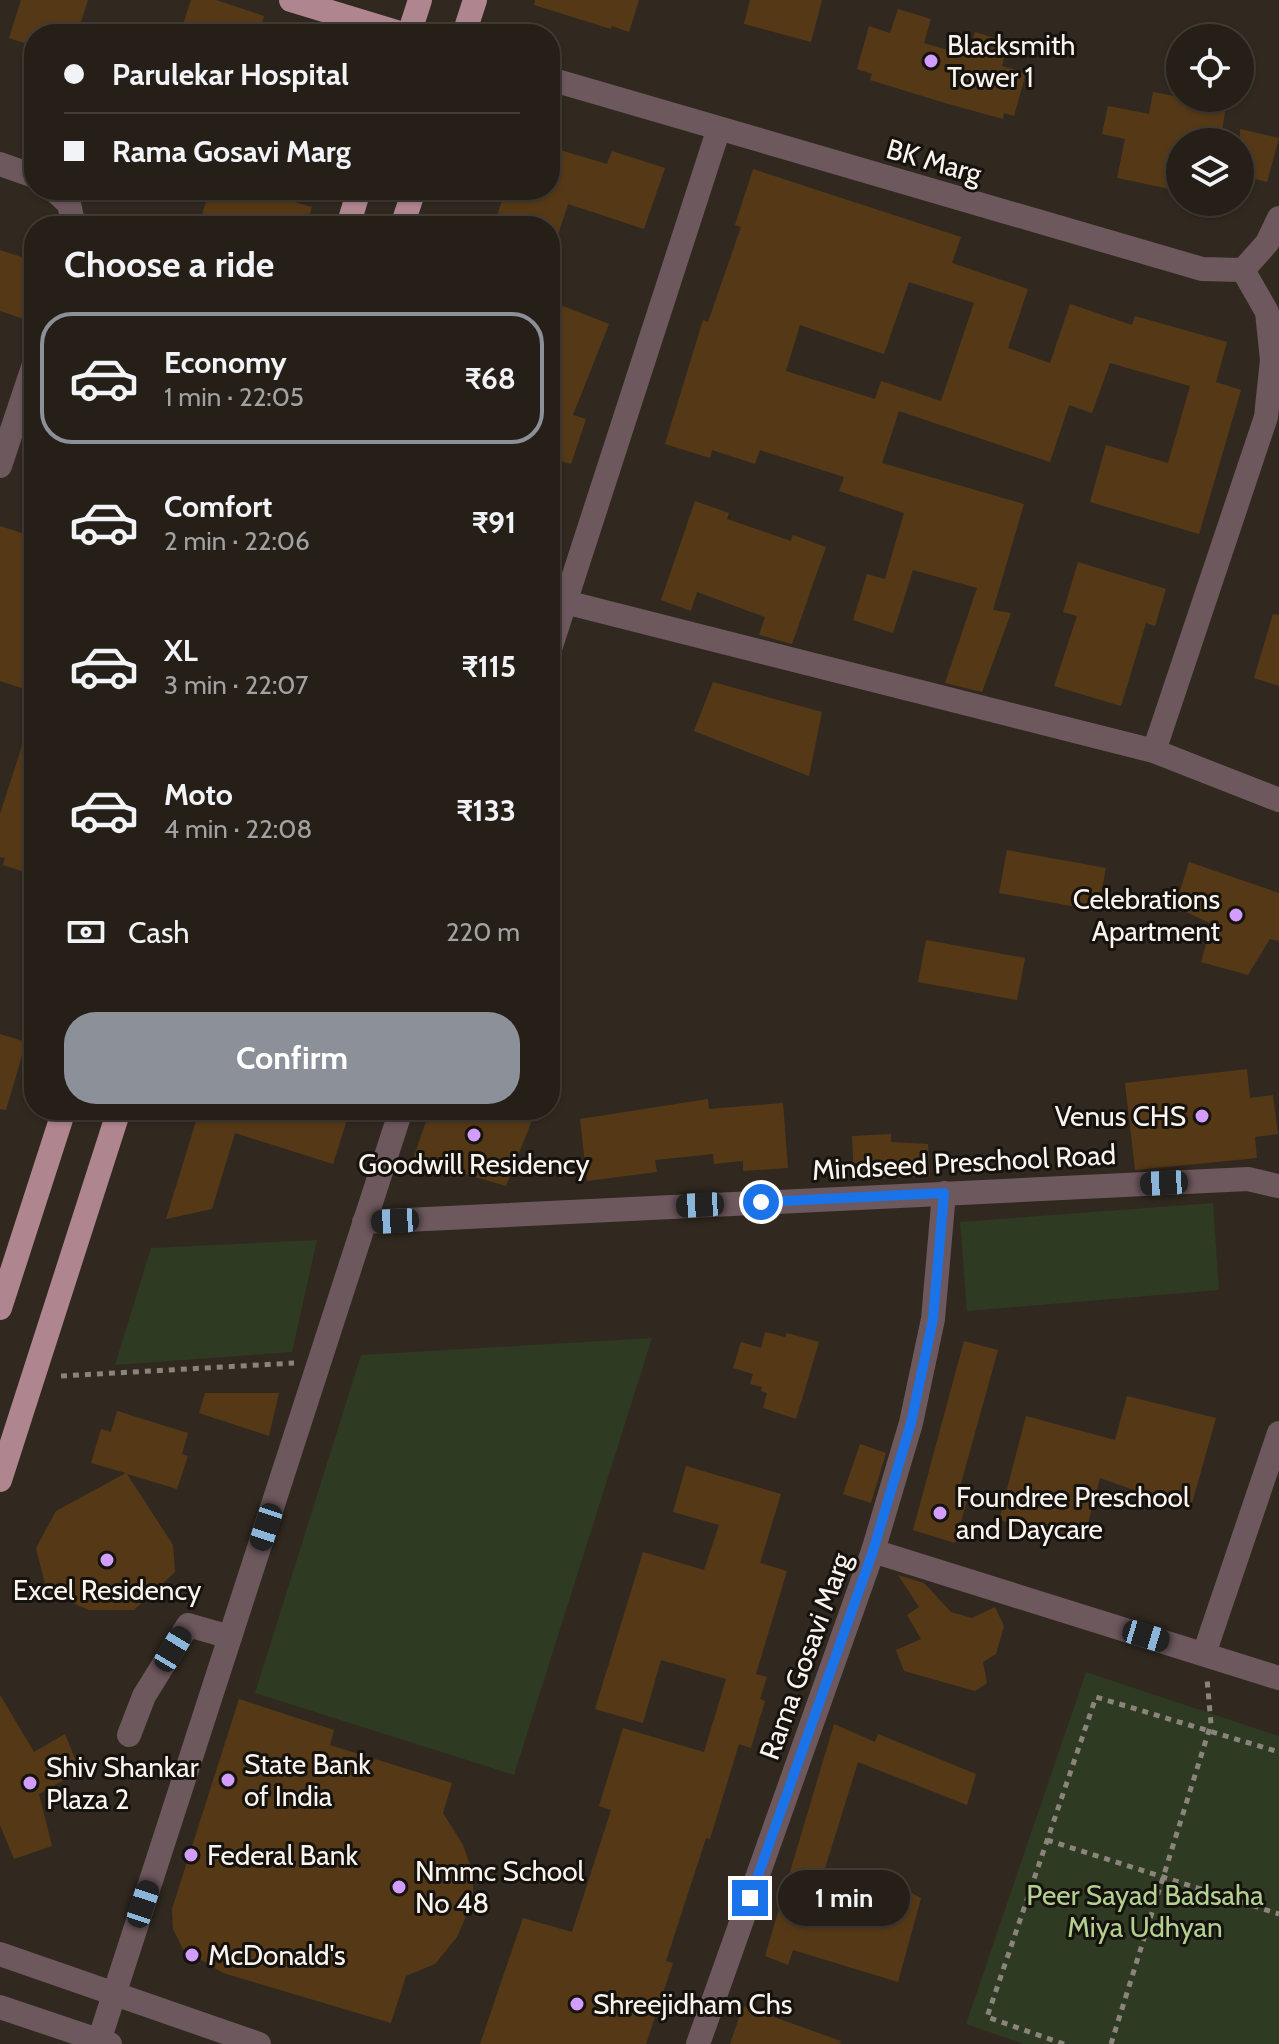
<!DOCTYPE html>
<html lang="en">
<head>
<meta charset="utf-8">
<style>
  :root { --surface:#251f18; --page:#2d2721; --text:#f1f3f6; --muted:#a3a2a2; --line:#423d37; --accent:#8c9099 }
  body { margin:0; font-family:Cabin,sans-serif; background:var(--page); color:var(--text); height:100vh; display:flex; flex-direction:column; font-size:30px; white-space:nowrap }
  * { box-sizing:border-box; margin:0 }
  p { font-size:26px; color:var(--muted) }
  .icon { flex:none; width:44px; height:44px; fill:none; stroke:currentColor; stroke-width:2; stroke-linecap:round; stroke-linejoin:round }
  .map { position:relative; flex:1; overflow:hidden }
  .details { position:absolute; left:24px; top:216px; width:536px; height:904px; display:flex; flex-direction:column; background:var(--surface); border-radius:32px; box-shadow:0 2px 6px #0004,0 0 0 2px var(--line) }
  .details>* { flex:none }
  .guide { position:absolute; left:24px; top:24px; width:536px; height:176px; border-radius:32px; box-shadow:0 2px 6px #0004,0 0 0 2px var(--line); display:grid; align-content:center; height:176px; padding:0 40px; background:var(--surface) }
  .fabs { position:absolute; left:1166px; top:24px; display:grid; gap:16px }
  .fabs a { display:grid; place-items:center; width:88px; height:88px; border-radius:50%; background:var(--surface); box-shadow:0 2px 6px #0004,0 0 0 2px var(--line); font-size:40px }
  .end { position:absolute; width:36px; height:36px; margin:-18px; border:10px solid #1a73e8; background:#fff; box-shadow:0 0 0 4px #fff }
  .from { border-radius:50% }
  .bubble { position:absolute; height:56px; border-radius:28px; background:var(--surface); box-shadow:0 2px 6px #0004,0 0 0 2px var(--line); font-size:26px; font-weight:800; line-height:56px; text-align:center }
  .car { position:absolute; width:24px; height:48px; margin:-24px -12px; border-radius:10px; box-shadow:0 0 6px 2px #0007; background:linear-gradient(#222 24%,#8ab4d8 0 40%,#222 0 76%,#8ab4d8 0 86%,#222 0) }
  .guide b { display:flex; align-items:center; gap:28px; height:76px; font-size:30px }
  .guide b+b { border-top:2px solid var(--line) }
  .guide i { width:20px; height:20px; background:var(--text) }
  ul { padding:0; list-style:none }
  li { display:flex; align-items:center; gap:24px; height:132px; margin:0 16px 12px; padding:0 24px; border:4px solid transparent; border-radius:32px }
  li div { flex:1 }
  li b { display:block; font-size:30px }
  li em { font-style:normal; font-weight:800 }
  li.selected { border-color:var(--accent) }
  li>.icon { width:72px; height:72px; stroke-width:1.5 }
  h2 { padding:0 40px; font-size:36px; line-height:96px }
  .pay { display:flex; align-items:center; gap:20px; height:88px; padding:0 40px; font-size:30px }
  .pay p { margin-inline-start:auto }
  .primary-button { display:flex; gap:16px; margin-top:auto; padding:16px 40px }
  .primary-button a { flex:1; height:92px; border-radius:32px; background:var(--accent); color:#fff; font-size:32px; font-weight:800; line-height:92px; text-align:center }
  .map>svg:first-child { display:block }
  .green { fill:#2e3a21 }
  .building { fill:#553917; fill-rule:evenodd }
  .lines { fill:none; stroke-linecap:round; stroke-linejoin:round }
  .path { stroke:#8b847c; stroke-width:5; stroke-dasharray:6 6; stroke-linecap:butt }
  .minor { stroke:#6d585e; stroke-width:24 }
  .major { stroke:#af8590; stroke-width:24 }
  .route { stroke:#1a73e8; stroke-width:10 }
  .poi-dot { fill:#d29dfd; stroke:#16120e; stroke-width:3 }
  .labels { text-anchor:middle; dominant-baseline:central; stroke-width:6; stroke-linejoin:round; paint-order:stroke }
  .poi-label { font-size:28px; fill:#faf4ee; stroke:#16120e; text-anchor:start }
  .street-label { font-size:28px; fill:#faf4ee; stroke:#16120e }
  .park-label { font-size:28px; fill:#b2d190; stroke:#16120e }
</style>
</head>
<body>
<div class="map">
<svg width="1279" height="2044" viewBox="0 0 1279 2044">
  <rect width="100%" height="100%" fill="#312920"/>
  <g class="green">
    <path d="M1213,1203L1219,1290L967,1311L960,1222Z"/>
    <path d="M317,1240L292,1352L115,1365L151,1248Z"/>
    <path d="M652,1338L514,1775L255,1693L361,1355Z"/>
    <path d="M1086,1672L1279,1736V2044H1024L966,2024Z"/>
  </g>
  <g class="building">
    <path d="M21,0H88L77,34H34V46L9,38Z"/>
    <path d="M191,0H216L264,16L259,34H180Z"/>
    <path d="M535,0H639L629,32L612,26L611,29L534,5Z"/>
    <path d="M750,0H822L811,42L744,24Z"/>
    <path d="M898,9L931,19L924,43L968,56L975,32L1008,42L1002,66L1026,73L1014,116L1004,113L1003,119L945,103L870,80L872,74L857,69L869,26L890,33Z"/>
    <path d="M1153,92L1226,106L1220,142H1180V191L1117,178L1125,139L1102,134L1108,106L1149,114Z"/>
    <path d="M1240,129L1279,138L1267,182L1240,175Z"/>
    <path d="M550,147L607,164L612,151L665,168L644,229L568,204L555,244H550V226H494L505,190H550Z"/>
    <path d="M753,169L961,237L952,263L1028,289L1008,348L1050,363L1070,304L1132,325L1135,316L1227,342L1216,382L1241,390L1199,534L1090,502L1106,445L1168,463L1190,386L1110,363L1092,413L1069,405L1050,462L899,411L882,463L1024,504L993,610L1011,613L982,692L945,683L977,588L913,570L893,633L853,620L867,574L885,579L904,513L839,491L844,477L760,450L755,464L712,450L710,458L665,444L703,320L708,322L741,227L735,225ZM909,282L974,303L941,401L881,381L875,399L786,371L800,325L884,354Z"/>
    <path d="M210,190H294L291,201L312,207L306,226H198Z"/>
    <path d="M0,250L34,261V290L24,319L0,311Z"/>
    <path d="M550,301L609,324L573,415L586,419L571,464L555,459L550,469Z"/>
    <path d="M695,501L729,513L727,519L791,541L793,535L826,547L792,644L759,635L765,617L697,592L691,611L661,600Z"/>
    <path d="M0,526L34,537V692L0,681Z"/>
    <path d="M1078,562L1166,589L1155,626L1146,623L1121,706L1054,686L1077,616L1063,612Z"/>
    <path d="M1273,614L1279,615V686L1254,678Z"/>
    <path d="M713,682L822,712L809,776L694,731Z"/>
    <path d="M29,724H34V875L3,865L5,858L0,857V814Z"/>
    <path d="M1007,850L1106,868L1098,911L999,893Z"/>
    <path d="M1189,862L1279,893V941L1270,939L1248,975L1201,962L1212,924L1175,907Z"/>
    <path d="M926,940L1025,958L1017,1000L918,982Z"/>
    <path d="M0,1034L26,1042L6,1110L0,1109Z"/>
    <path d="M1247,1069L1250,1098L1273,1095L1278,1134L1255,1137L1257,1158L1135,1170L1125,1083Z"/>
    <path d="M708,1099L709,1109L783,1103L788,1168L743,1171V1161L714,1164L713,1154L655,1160L657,1172L587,1181L580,1119Z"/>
    <path d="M178,1110H350L333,1164L235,1133L212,1209L166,1219L196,1121L177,1115Z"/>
    <path d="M430,1110H536L506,1186L413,1159Z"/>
    <path d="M891,1134V1142L928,1144L930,1176L854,1180L852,1136Z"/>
    <path d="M765,1332L785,1337L787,1333L819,1342L796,1419L763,1408L767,1393L761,1391L762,1387L750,1384L753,1374L733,1368L741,1342L761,1348Z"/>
    <path d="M964,1341L998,1350L958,1494L968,1497L955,1543L913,1530Z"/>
    <path d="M205,1393H279L269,1436L199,1413Z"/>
    <path d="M1127,1396L1216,1418L1190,1510L1100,1478L1083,1542L999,1520L1026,1416L1115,1440Z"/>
    <path d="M117,1411L188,1433L182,1454L188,1456L177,1489L127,1474L173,1545L175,1572L134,1610H89L47,1592L36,1548L56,1511L126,1473L91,1463L101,1429L111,1432Z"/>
    <path d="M860,1444L886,1453L871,1503L843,1494Z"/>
    <path d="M686,1466L781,1494L760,1563L787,1571L756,1674L767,1677L760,1699L765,1701L751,1748L739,1744L710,1839L706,1838L666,1961L673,1963L646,2044H480L523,1918L572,1932L611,1810L599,1806L623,1728L704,1752L726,1679L661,1660L643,1723L595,1709L643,1552L704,1570L719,1525L673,1512Z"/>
    <path d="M898,1575L924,1583L951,1612L972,1618L995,1607L1004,1626L996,1654L983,1662L987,1683L975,1691L904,1671L896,1650L921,1639L907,1615L919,1607Z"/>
    <path d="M0,1695L34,1752L65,1734L80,1771L39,1794L52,1846L14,1859L0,1825Z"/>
    <path d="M239,1699L334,1730L330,1745L452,1783L443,1813L463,1845L473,1873V1900L457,1937L435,1964L406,1976L391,2023L223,1973L183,1949L173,1929L172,1909Z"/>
    <path d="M834,1724L875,1742L878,1734L976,1774L967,1805L858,1762L814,1904L885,1926L897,1885L921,1898L898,1982L793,1950L788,1965L765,1956Z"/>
    <path d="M743,2006L841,2041L840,2044H730Z"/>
  </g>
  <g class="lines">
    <g class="path">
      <path d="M61,1376L294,1363"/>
      <path d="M1047,1840L1279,1914"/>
      <path d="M1064,2044L987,2017L1096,1697L1279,1752"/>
      <path d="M1111,2044L1211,1724L1207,1679"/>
    </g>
    <g class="minor">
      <path d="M550,79L1202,269L1243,270L1267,243L1279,218"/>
      <path d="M0,164L34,176"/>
      <path d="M54,190L69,204L74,226"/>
      <path d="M0,466L34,364"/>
      <path d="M565,602L1154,751L1279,800"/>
      <path d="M550,649L718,131"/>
      <path d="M1154,751L1266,417L1272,360L1267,312L1243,270"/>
      <path d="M364,1222L1248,1179L1278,1186"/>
      <path d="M873,1551L1279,1678"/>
      <path d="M1204,1654L1279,1433"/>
      <path d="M129,1735L144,1696L188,1625L230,1637"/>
      <path d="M0,1954L259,2044"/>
      <path d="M0,2007L110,2044"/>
      <path d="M98,2044L401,1110"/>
      <path d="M698,2044L873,1551L911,1423L933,1319L944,1193"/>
    </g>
    <g class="major">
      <path d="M291,0L403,34"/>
      <path d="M409,34L420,0"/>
      <path d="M464,34L475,0"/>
      <path d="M348,226L359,190"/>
      <path d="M402,226L414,190"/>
      <path d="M0,1308L64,1110"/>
      <path d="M0,1480L119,1110"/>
    </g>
  </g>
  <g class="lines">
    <path class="route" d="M750,1898L873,1551L911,1423L933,1319L944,1193L761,1202"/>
  </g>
  <g class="poi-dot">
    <circle cx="931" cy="61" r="8"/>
    <circle cx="1236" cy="915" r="8"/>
    <circle cx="1202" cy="1116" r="8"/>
    <circle cx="474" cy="1135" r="8"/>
    <circle cx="940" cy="1513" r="8"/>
    <circle cx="107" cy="1560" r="8"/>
    <circle cx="228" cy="1780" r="8"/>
    <circle cx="30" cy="1783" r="8"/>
    <circle cx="191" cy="1855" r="8"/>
    <circle cx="399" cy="1887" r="8"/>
    <circle cx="192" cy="1955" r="8"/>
    <circle cx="577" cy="2004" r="8"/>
  </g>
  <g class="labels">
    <g class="poi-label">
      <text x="947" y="45">Blacksmith<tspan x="947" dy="32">Tower 1</tspan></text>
      <text x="1220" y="899" text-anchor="end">Celebrations<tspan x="1220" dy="32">Apartment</tspan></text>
      <text x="1186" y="1116" text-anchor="end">Venus CHS</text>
      <text x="474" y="1164" text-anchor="middle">Goodwill Residency</text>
      <text x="956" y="1497">Foundree Preschool<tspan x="956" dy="32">and Daycare</tspan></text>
      <text x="107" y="1590" text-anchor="middle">Excel Residency</text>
      <text x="244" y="1764">State Bank<tspan x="244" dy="32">of India</tspan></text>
      <text x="46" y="1767">Shiv Shankar<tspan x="46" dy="32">Plaza 2</tspan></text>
      <text x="207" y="1855">Federal Bank</text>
      <text x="415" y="1871">Nmmc School<tspan x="415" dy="32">No 48</tspan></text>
      <text x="208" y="1955">McDonald's</text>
      <text x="593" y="2004">Shreejidham Chs</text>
    </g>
    <g class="street-label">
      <text transform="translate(934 161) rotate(16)">BK Marg</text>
      <text transform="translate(964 1162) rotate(-3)">Mindseed Preschool Road</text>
      <text transform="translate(805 1656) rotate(-70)">Rama Gosavi Marg</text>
    </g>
    <g class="park-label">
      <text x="1145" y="1895">Peer Sayad Badsaha<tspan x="1145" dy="32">Miya Udhyan</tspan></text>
    </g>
  </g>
</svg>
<div class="fabs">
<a><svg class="icon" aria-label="locate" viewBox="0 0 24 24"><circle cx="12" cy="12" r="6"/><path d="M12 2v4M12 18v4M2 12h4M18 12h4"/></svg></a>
<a><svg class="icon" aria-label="layers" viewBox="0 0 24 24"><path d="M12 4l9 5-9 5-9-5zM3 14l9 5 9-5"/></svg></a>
</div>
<i class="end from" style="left:761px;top:1202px"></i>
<i class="end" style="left:750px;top:1898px"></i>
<div class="bubble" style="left:778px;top:1870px;width:132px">1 min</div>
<i class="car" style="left:1164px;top:1183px;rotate:267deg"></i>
<i class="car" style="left:700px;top:1205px;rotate:267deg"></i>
<i class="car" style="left:395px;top:1221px;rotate:267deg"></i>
<i class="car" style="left:266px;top:1527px;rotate:198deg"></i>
<i class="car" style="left:1146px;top:1636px;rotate:107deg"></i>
<i class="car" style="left:173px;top:1649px;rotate:31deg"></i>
<i class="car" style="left:143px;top:1904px;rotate:18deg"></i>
<div class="guide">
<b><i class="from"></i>Parulekar Hospital</b>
<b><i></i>Rama Gosavi Marg</b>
</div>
<section class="details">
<h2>Choose a ride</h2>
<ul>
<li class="selected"><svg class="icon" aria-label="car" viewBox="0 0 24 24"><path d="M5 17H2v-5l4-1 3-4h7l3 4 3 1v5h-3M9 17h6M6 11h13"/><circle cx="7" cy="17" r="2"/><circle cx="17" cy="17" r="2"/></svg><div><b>Economy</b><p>1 min · 22:05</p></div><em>₹68</em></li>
<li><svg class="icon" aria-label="car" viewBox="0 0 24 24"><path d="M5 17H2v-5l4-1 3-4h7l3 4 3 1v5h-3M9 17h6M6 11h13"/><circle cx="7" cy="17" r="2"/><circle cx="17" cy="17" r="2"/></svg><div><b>Comfort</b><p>2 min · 22:06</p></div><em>₹91</em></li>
<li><svg class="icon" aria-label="car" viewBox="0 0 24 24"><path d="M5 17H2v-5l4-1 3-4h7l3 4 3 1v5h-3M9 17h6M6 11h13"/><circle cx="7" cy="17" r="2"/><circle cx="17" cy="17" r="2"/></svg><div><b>XL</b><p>3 min · 22:07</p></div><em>₹115</em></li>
<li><svg class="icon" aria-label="car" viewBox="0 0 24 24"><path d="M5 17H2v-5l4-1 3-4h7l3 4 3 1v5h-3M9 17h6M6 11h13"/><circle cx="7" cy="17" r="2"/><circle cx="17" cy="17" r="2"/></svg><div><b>Moto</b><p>4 min · 22:08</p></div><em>₹133</em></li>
</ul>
<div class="pay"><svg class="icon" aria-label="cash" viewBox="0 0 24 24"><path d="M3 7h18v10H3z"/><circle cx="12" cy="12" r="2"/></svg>Cash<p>220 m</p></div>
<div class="primary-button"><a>Confirm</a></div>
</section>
</div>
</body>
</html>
